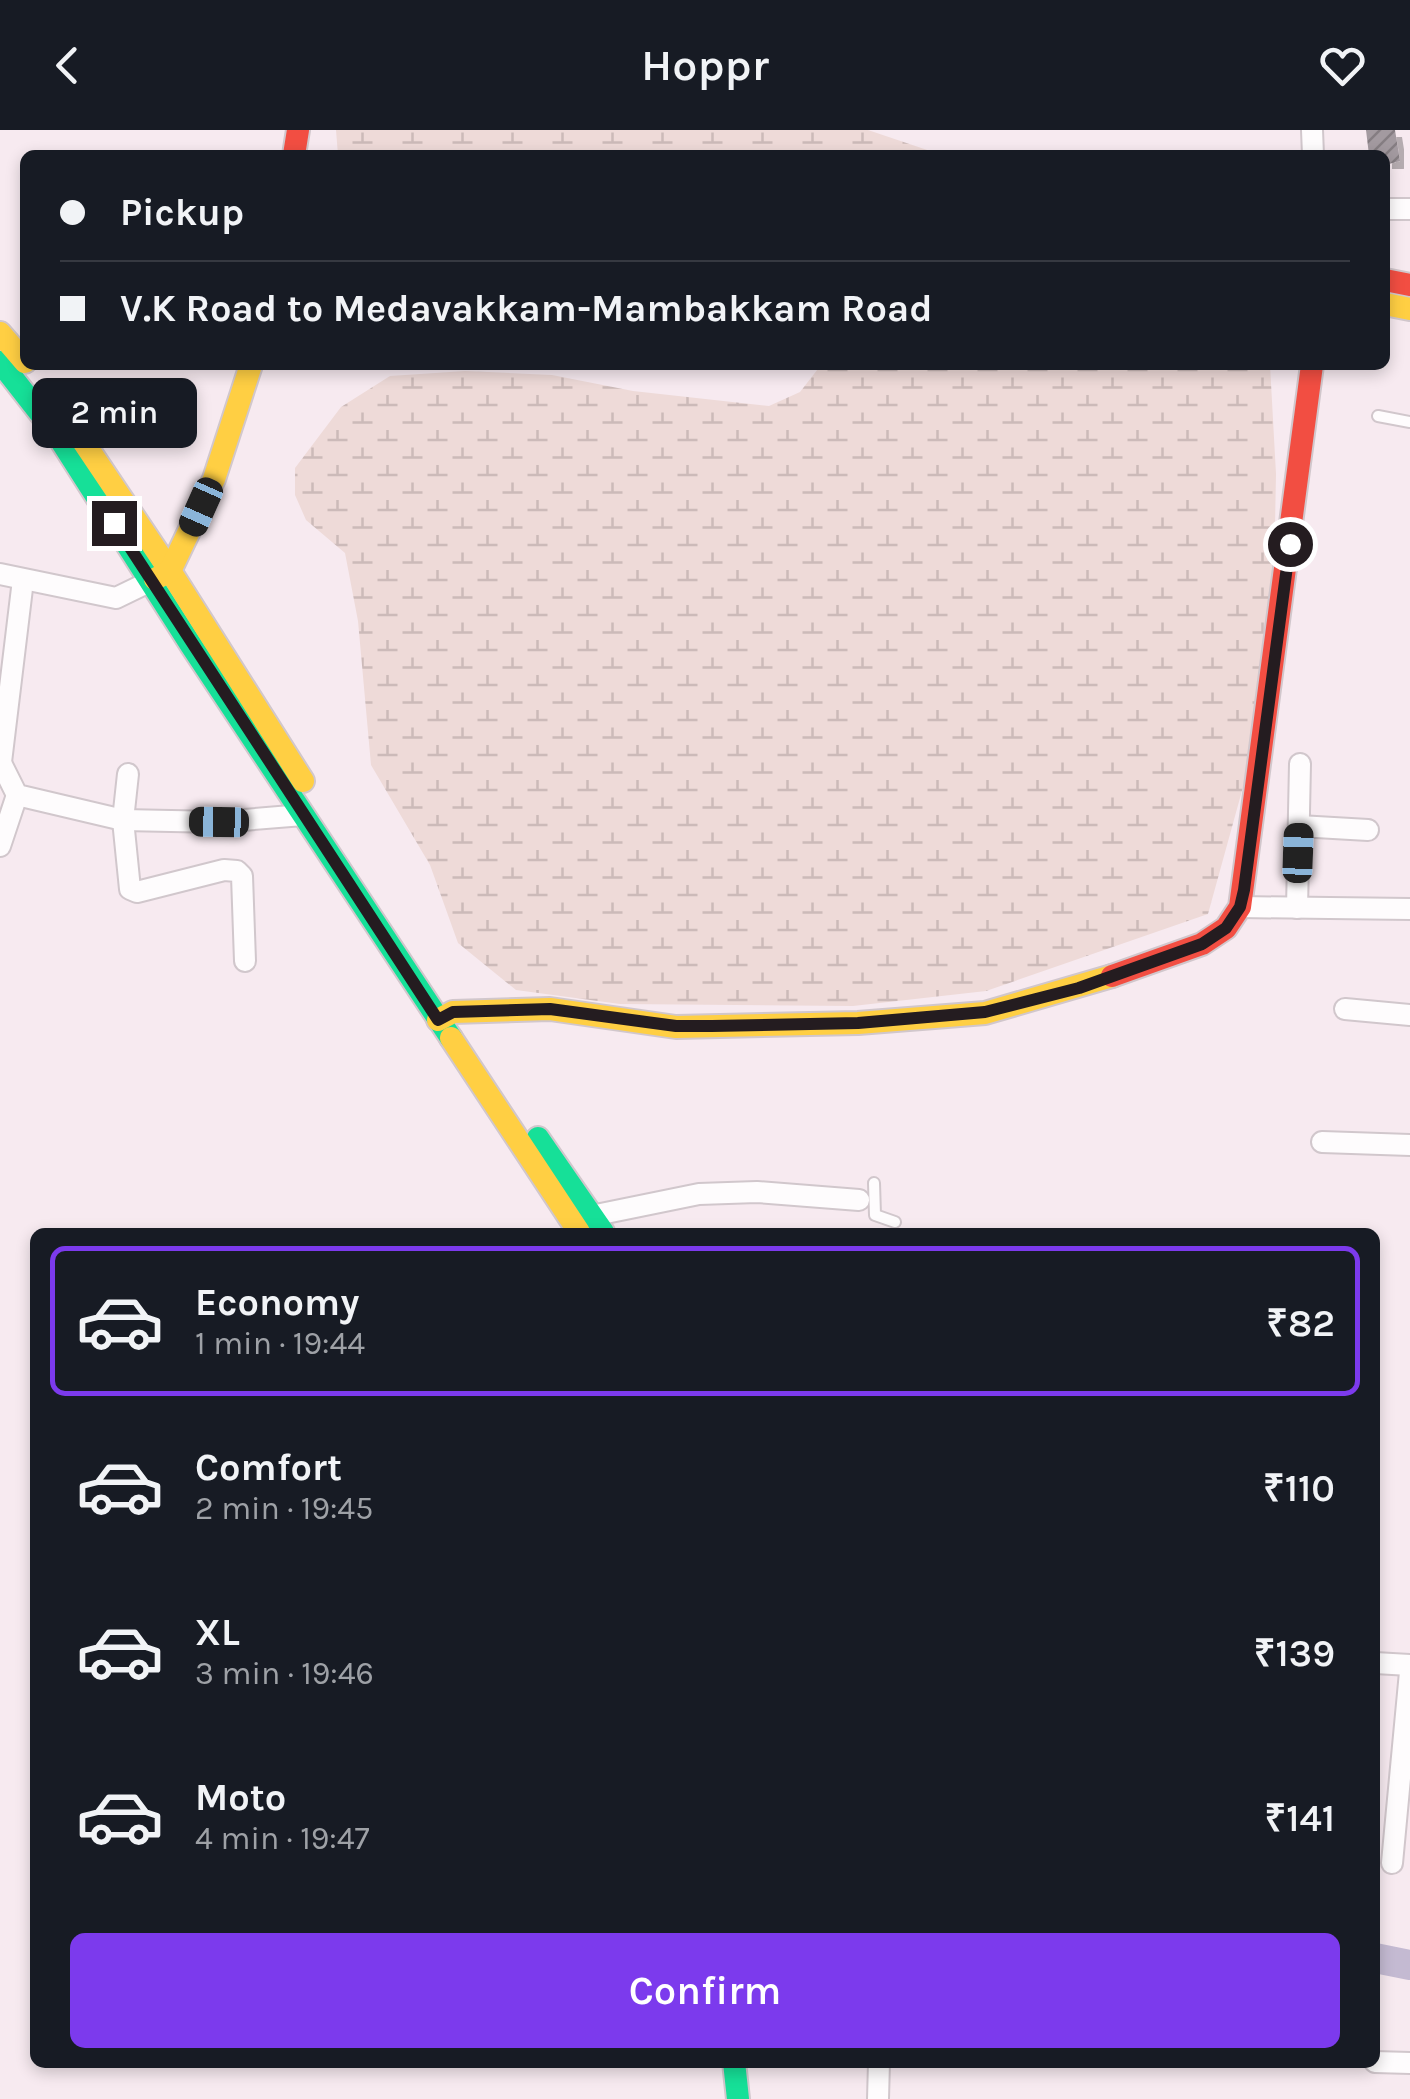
<!DOCTYPE html>
<html lang="en">
<head>
<meta charset="utf-8">
<style>
  :root { --surface:#171b24; --page:#20242c; --text:#f1f3f6; --muted:#9ea1a6; --line:#363941; --accent:#7c3aed }
  body { margin:0; font-family:Karla,sans-serif; background:var(--page); color:var(--text); height:100vh; display:flex; flex-direction:column; font-size:38px; white-space:nowrap }
  * { box-sizing:border-box; margin:0 }
  p { font-size:32px; color:var(--muted) }
  .icon { flex:none; width:55px; height:55px; fill:none; stroke:currentColor; stroke-width:2; stroke-linecap:round; stroke-linejoin:round }
  .map { position:relative; flex:1; overflow:hidden }
  .drawer { position:absolute; left:30px; top:1098px; width:1350px; height:840px; display:flex; flex-direction:column; background:var(--surface); border-radius:15px; box-shadow:0 5px 15px #0003 }
  .drawer>* { flex:none }
  .top-card { position:absolute; left:20px; top:20px; width:1370px; height:220px; border-radius:15px; box-shadow:0 5px 15px #0003; display:grid; align-content:center; height:220px; padding:0 40px; background:var(--surface) }
  .end { position:absolute; width:45px; height:45px; margin:-22px; border:12px solid #241c20; background:#fff; box-shadow:0 0 0 5px #fff }
  .from { border-radius:50% }
  .bubble { position:absolute; height:70px; border-radius:15px; background:var(--surface); box-shadow:0 5px 15px #0003; font-size:32px; font-weight:600; line-height:70px; text-align:center }
  .car { position:absolute; width:30px; height:60px; margin:-30px -15px; border-radius:12px; box-shadow:0 0 8px 2px #0007; background:linear-gradient(#222 24%,#8ab4d8 0 40%,#222 0 76%,#8ab4d8 0 86%,#222 0) }
  .top-card b { display:flex; align-items:center; gap:35px; height:95px; font-size:38px }
  .top-card b+b { border-top:2px solid var(--line) }
  .top-card i { width:25px; height:25px; background:var(--text) }
  ul { padding:18px 0 0; list-style:none }
  li { display:flex; align-items:center; gap:30px; height:150px; margin:0 20px 15px; padding:0 20px; border:5px solid transparent; border-radius:15px }
  li div { flex:1 }
  li b { display:block; font-size:38px }
  li em { font-style:normal; font-weight:600 }
  li.on { border-color:var(--accent) }
  li>.icon { width:90px; height:90px; stroke-width:1.5 }
  .action { display:flex; gap:20px; margin-top:auto; padding:20px 40px }
  .action a { flex:1; height:115px; border-radius:15px; background:var(--accent); color:#fff; font-size:40px; font-weight:600; line-height:115px; text-align:center }
  header { display:flex; justify-content:space-between; align-items:center; height:130px; padding:0 40px; background:var(--surface); font-size:45px; font-weight:600 }
  .map>svg:first-child { display:block }
  .wetland { fill:url(#wetland-marsh) }
  .lines { fill:none; stroke-linecap:round; stroke-linejoin:round }
  .river { stroke:#c4bad2; stroke-width:30 }
  .building { fill:url(#building-hatch); filter:url(#shadow) }
  .lane-casing { stroke:#d1c7cc; stroke-width:14 }
  .street-casing { stroke:#d1c7cc; stroke-width:24 }
  .fast-casing { stroke:#d1c7cc; stroke-width:26 }
  .slow-casing { stroke:#d1c7cc; stroke-width:26 }
  .jam-casing { stroke:#d1c7cc; stroke-width:26 }
  .lane { stroke:#fefcfd; stroke-width:10 }
  .street { stroke:#fefcfd; stroke-width:20 }
  .fast { stroke:#16e098; stroke-width:22 }
  .slow { stroke:#ffcf43; stroke-width:22 }
  .jam { stroke:#f24e42; stroke-width:22 }
  .route { stroke:#241c20; stroke-width:12 }
</style>
</head>
<body>
<header><svg class="icon" aria-label="back" viewBox="0 0 24 24"><path d="M15 5l-7 7 7 7"/></svg>Hoppr<svg class="icon" aria-label="heart" viewBox="0 0 24 24"><path d="M12 20l-8-8c-3-5 5-10 8-4 3-6 11-1 8 4z"/></svg></header>
<div class="map">
<svg width="1410" height="1969" viewBox="0 0 1410 1969">
  <defs>
    <pattern id="wetland-marsh" width="20" height="14" patternUnits="userSpaceOnUse" patternTransform="scale(2.5)"><rect width="20" height="14" fill="#eedad8"/><path d="M1 5h8M5 5V1M11 12h8M15 12V8" fill="none" stroke="#ccbab9"/></pattern>
    <pattern id="building-hatch" width="6" height="6" patternUnits="userSpaceOnUse" patternTransform="scale(2.5)"><rect width="6" height="6" fill="#a39aa0"/><path d="M-1 1l2-2M0 6l6-6M5 7l2-2" fill="none" stroke="#857d82"/></pattern>
    <filter id="shadow"><feDropShadow dx="7" dy="7" stdDeviation="0" flood-color="#0004"/></filter>
  </defs>
  <rect width="100%" height="100%" fill="#f7eaf0"/>
  <g class="wetland">
    <path d="M336,0H868L942,25H338Z"/>
    <path d="M821,235H1270L1276,344L1272,552L1208,784L986,861L853,876L620,874L516,860L458,813L430,735L371,635L358,491L345,423L306,390L295,365V338L341,277L390,246L465,241L552,245L633,261L769,276L800,262Z"/>
  </g>
  <g class="lines">
    <path class="river" d="M1375,1828L1410,1835"/>
  </g>
  <path class="building" d="M1366,0H1395L1400,31L1385,35V25H1369Z"/>
  <g class="lines">
    <g class="lane-casing">
      <g id="lane">
        <path d="M1378,286L1410,292"/>
        <path d="M874,1053L875,1085L895,1092"/>
      </g>
    </g>
    <g class="street-casing">
      <g id="street">
        <path d="M1312,0L1313,25"/>
        <path d="M1385,79H1410"/>
        <path d="M0,444L116,468L151,451"/>
        <path d="M0,631L17,665L123,690L219,692L303,685"/>
        <path d="M1,632L23,450"/>
        <path d="M128,644L123,690L130,759L137,762L224,740L237,741L242,746L245,831"/>
        <path d="M1299,696L1368,700"/>
        <path d="M0,716L17,665"/>
        <path d="M1240,777L1410,779"/>
        <path d="M1297,778L1300,634"/>
        <path d="M1345,879L1410,885"/>
        <path d="M1322,1012L1410,1015"/>
        <path d="M591,1086L699,1064L757,1062L859,1070"/>
        <path d="M1375,1533L1410,1535"/>
        <path d="M1392,1733L1410,1542"/>
        <path d="M1375,1932L1410,1933"/>
        <path d="M878,1969L879,1932"/>
      </g>
    </g>
    <g class="fast-casing">
      <g id="fast">
        <path d="M0,232L58,306L191,515L451,908"/>
        <path d="M538,1008L603,1102"/>
        <path d="M734,1932L738,1969"/>
      </g>
    </g>
    <g class="slow-casing">
      <g id="slow">
        <path d="M1385,174L1410,179"/>
        <path d="M0,203L25,232"/>
        <path d="M54,268L170,441L303,651"/>
        <path d="M155,449L170,441L214,349L251,235"/>
        <path d="M438,890L453,882L550,879L676,897L858,893L985,883L1112,846"/>
        <path d="M451,908L579,1102"/>
      </g>
    </g>
    <g class="jam-casing">
      <g id="jam">
        <path d="M294,25L298,0"/>
        <path d="M1385,150L1410,155"/>
        <path d="M1112,846L1202,814L1226,798L1240,777L1312,235"/>
      </g>
    </g>
    <use href="#lane" class="lane"/>
    <use href="#street" class="street"/>
    <use href="#fast" class="fast"/>
    <use href="#slow" class="slow"/>
    <use href="#jam" class="jam"/>
  </g>
  <g class="lines">
    <path class="route" d="M114,393L438,890L453,882L550,879L676,896H712L858,893L985,882L1079,858L1202,814L1226,798L1240,777L1244,760L1290,414"/>
  </g>
</svg>
<i class="end from" style="left:1290px;top:414px"></i>
<i class="end" style="left:114px;top:393px"></i>
<div class="bubble" style="left:32px;top:248px;width:165px">2 min</div>
<i class="car" style="left:201px;top:377px;rotate:204deg"></i>
<i class="car" style="left:219px;top:692px;rotate:271deg"></i>
<i class="car" style="left:1298px;top:723px;rotate:2deg"></i>
<div class="top-card">
<b><i class="from"></i>Pickup</b>
<b><i></i>V.K Road to Medavakkam-Mambakkam Road</b>
</div>
<section class="drawer">
<ul>
<li class="on"><svg class="icon" aria-label="car" viewBox="0 0 24 24"><path d="M5 17H2v-5l4-1 3-4h7l3 4 3 1v5h-3M9 17h6M6 11h13"/><circle cx="7" cy="17" r="2"/><circle cx="17" cy="17" r="2"/></svg><div><b>Economy</b><p>1 min · 19:44</p></div><em>₹82</em></li>
<li><svg class="icon" aria-label="car" viewBox="0 0 24 24"><path d="M5 17H2v-5l4-1 3-4h7l3 4 3 1v5h-3M9 17h6M6 11h13"/><circle cx="7" cy="17" r="2"/><circle cx="17" cy="17" r="2"/></svg><div><b>Comfort</b><p>2 min · 19:45</p></div><em>₹110</em></li>
<li><svg class="icon" aria-label="car" viewBox="0 0 24 24"><path d="M5 17H2v-5l4-1 3-4h7l3 4 3 1v5h-3M9 17h6M6 11h13"/><circle cx="7" cy="17" r="2"/><circle cx="17" cy="17" r="2"/></svg><div><b>XL</b><p>3 min · 19:46</p></div><em>₹139</em></li>
<li><svg class="icon" aria-label="car" viewBox="0 0 24 24"><path d="M5 17H2v-5l4-1 3-4h7l3 4 3 1v5h-3M9 17h6M6 11h13"/><circle cx="7" cy="17" r="2"/><circle cx="17" cy="17" r="2"/></svg><div><b>Moto</b><p>4 min · 19:47</p></div><em>₹141</em></li>
</ul>
<div class="action"><a>Confirm</a></div>
</section>
</div>
</body>
</html>
